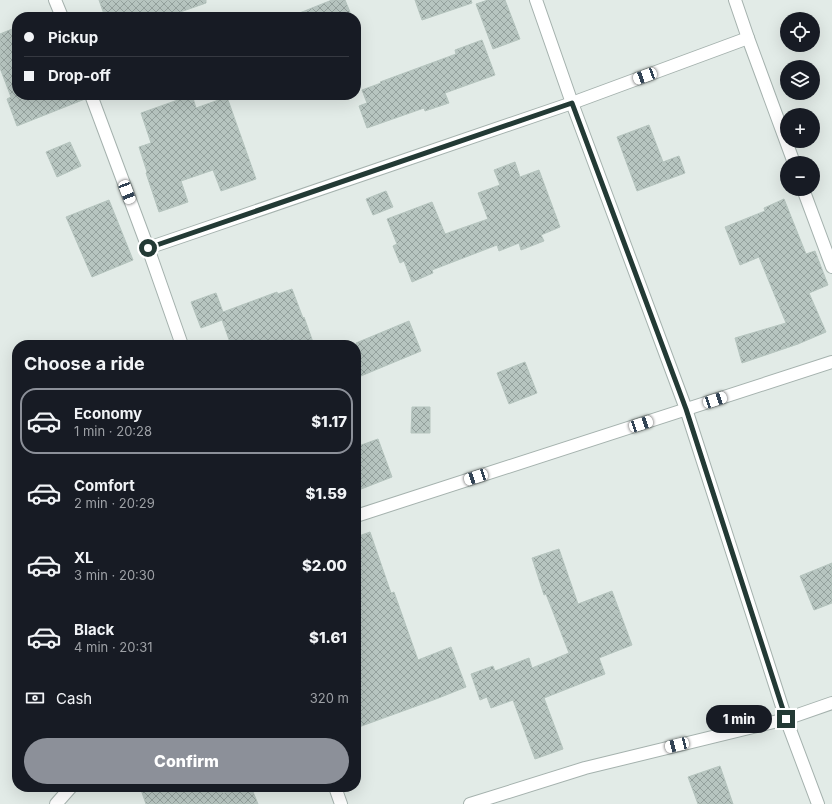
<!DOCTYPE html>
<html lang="en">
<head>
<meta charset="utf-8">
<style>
  :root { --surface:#171b24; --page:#20242c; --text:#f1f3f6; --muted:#9ea1a6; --line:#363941; --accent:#8c9099 }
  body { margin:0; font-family:Inter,sans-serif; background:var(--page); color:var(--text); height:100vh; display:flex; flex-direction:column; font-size:15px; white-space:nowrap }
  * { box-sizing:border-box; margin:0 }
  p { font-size:13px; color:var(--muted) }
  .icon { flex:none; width:22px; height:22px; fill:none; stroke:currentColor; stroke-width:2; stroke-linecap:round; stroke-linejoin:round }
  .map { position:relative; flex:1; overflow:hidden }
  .details { position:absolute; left:12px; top:340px; width:349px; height:452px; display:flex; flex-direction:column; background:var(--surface); border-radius:16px; box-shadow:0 4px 16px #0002 }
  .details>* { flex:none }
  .guide { position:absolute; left:12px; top:12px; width:349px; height:88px; border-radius:16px; box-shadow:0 4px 16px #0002; display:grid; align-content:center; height:88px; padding:0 12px; background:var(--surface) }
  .controls { position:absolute; left:780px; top:12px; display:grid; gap:8px }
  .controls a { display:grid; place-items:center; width:40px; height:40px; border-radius:50%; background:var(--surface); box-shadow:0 4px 16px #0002; font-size:20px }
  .end { position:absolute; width:18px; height:18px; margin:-9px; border:5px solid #233a35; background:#fff; box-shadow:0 0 0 2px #fff }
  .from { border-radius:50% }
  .bubble { position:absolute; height:28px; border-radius:14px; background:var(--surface); box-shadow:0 4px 16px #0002; font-size:13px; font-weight:800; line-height:28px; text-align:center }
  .car { position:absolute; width:12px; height:24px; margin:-12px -6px; border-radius:5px; box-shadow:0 0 3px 1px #0007; background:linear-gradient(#fff 24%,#345 0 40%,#fff 0 76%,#345 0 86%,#fff 0) }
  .guide b { display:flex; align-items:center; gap:14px; height:38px; font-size:15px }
  .guide b+b { border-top:1px solid var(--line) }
  .guide i { width:10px; height:10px; background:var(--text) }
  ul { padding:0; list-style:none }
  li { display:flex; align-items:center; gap:12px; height:66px; margin:0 8px 6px; padding:0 4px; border:2px solid transparent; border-radius:16px }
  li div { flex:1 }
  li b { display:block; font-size:15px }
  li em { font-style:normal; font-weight:800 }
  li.active { border-color:var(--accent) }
  li>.icon { width:36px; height:36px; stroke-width:1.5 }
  h2 { padding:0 12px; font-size:18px; line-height:48px }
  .pay { display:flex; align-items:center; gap:10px; height:44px; padding:0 12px; font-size:15px }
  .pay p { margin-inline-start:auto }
  .action { display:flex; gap:8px; margin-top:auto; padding:8px 12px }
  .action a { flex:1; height:46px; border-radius:24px; background:var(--accent); color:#fff; font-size:16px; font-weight:800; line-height:46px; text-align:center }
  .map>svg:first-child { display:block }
  .building { fill:url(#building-cross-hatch); stroke:#b5c4be }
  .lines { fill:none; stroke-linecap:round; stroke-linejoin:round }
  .lane-casing { stroke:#a5b2ae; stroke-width:14 }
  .street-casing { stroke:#a5b2ae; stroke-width:14 }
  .lane { stroke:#fff; stroke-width:12 }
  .street { stroke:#fff; stroke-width:12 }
  .route { stroke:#233a35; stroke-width:5 }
</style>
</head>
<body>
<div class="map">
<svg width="832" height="804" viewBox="0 0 832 804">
  <defs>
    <pattern id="building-cross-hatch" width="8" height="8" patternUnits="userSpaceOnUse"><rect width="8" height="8" fill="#b7c5c0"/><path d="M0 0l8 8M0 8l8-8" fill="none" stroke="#94a19d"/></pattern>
  </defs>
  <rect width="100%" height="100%" fill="#e2ebe7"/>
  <g class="building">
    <path d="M99,0H206V3L166,17H105Z"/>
    <path d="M332,0H345L352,17H292V16Z"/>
    <path d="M415,0H471L472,3L422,20Z"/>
    <path d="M488,0H505L520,39L493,49L476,4Z"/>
    <path d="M17,27V95H84L85,99L17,126L7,99L11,97L0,68V34Z"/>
    <path d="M482,40L495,75L445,93L449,103L425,111L424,108L367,128L359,106L367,103L362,90L381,83L380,82L456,54L455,50Z"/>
    <path d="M192,95L196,108L227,97L256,179L221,191L213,170L181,181L188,202L159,212L146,173L147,172L139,147L151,143L141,113Z"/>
    <path d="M649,125L663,162L679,156L685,173L637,191L617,137Z"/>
    <path d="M70,142L81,166L57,177L46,152Z"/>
    <path d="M515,162L520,177L539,170L560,227L541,235L544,241L521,250L519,243L499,251L497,245L432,270L433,273L412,282L404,261L400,263L393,246L397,244L387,219L432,202L445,234L488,219L478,193L500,185L494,170Z"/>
    <path d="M386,191L393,207L373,215L366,199Z"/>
    <path d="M784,199L806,254L815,251L828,285L809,293L826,332L798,344L742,363L735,338L786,323L759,257L740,265L725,227L765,211L764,208Z"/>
    <path d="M109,200L133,260L92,277L66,217Z"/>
    <path d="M292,289L303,318L304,317L314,345H231L222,320L201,328L191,302L216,293L223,312L277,292L278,294Z"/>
    <path d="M409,321L421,351L356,378V343Z"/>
    <path d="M525,362L537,393L509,404L497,373Z"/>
    <path d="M412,407H430V433H411Z"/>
    <path d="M378,439L392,477L356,491V447Z"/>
    <path d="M370,532L391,593L394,592L418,660L451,647L466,687L436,699L356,728V537Z"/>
    <path d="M559,549L578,604L612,591L632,645L599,658L605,674L544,698L563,749L535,759L513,700L491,708L487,697L480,700L471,674L493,666L495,671L529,658L532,668L569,653L546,594L544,595L532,558Z"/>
    <path d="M832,563V603L814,610L800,576Z"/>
    <path d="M720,766L733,804H698L688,777Z"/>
    <path d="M140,787H219L223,793L238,787H251L258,804H146Z"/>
  </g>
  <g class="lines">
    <g class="lane-casing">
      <path id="lane" d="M56,804L71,787"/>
    </g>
    <g class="street-casing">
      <g id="street">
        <path d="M55,0L62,17"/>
        <path d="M536,0L572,103L686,409L786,719L818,804"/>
        <path d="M735,0L748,38L794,163"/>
        <path d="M91,95L148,248L182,345"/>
        <path d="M803,189L832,267"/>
        <path d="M148,248L572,103L748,38"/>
        <path d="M356,516L832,362"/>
        <path d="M335,787L341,804"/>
        <path d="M470,804L585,768L786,719L832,703"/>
      </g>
    </g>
    <use href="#lane" class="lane"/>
    <use href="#street" class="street"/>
  </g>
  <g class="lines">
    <path class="route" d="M148,248L572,103L686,409L786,719"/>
  </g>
</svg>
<div class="controls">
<a><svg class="icon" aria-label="locate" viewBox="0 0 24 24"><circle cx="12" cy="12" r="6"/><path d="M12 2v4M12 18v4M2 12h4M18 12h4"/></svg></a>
<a><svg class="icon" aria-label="layers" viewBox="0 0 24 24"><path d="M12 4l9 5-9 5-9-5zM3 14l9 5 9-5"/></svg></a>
<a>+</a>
<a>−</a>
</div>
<i class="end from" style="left:148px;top:248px"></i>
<i class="end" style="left:786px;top:719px"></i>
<div class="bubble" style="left:706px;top:705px;width:66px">1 min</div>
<i class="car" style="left:645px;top:76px;rotate:250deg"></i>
<i class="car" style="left:127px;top:192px;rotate:159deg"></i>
<i class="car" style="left:715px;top:400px;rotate:72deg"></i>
<i class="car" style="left:641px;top:424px;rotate:72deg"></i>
<i class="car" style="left:476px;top:477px;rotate:252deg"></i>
<i class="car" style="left:677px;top:745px;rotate:256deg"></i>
<div class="guide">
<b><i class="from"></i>Pickup</b>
<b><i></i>Drop-off</b>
</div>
<section class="details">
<h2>Choose a ride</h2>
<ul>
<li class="active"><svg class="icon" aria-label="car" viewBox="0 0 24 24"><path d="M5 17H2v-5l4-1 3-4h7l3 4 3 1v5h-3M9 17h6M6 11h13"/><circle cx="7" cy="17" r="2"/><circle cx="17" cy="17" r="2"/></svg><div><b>Economy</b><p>1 min · 20:28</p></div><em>$1.17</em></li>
<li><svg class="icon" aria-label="car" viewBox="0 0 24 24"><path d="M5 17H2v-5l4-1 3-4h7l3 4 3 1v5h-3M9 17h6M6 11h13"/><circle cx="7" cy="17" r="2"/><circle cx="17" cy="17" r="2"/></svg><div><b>Comfort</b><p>2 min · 20:29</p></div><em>$1.59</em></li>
<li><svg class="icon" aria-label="car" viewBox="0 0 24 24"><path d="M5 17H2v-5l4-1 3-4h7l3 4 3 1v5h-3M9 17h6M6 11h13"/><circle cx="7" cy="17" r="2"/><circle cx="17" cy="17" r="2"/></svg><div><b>XL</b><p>3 min · 20:30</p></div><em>$2.00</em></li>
<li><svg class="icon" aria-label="car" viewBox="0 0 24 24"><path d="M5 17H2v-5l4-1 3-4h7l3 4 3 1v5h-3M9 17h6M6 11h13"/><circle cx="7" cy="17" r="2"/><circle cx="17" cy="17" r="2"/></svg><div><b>Black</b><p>4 min · 20:31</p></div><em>$1.61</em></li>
</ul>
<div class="pay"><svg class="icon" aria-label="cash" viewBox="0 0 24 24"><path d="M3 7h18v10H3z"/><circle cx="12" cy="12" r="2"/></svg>Cash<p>320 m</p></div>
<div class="action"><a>Confirm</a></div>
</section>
</div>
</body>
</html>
